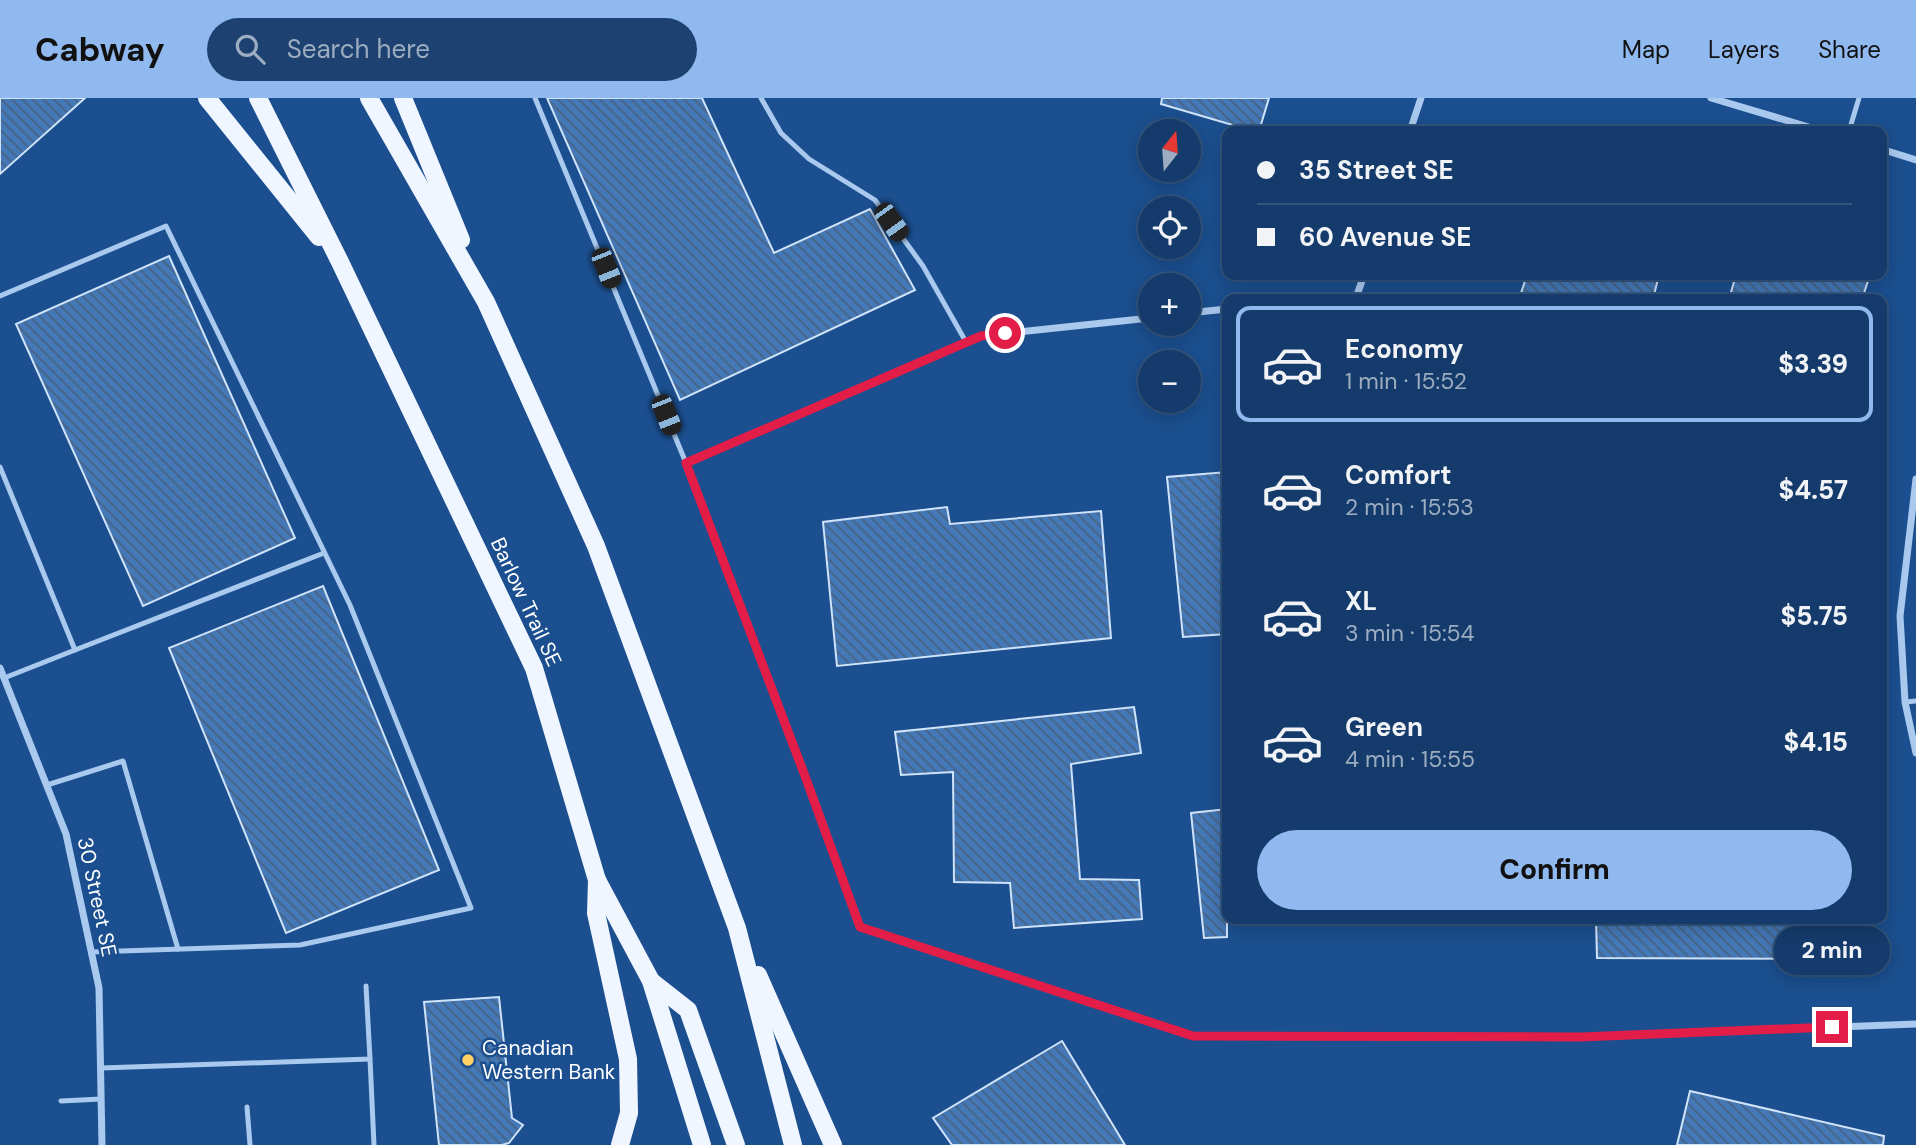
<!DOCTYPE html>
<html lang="en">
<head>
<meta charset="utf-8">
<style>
  :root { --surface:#143b6b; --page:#1d4271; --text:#f1f3f6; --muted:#9dadc1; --line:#33557e; --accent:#90b9f0 }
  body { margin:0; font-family:"DM Sans",sans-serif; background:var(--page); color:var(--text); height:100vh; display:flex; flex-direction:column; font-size:26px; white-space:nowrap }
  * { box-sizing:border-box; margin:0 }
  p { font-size:23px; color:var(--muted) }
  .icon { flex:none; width:38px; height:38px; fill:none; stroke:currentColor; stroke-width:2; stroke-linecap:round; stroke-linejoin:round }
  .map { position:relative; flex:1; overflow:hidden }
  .details { position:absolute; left:1222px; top:196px; width:665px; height:630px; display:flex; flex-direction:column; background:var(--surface); border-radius:14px; box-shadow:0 4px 18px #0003,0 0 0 2px var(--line) }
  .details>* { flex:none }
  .hud { position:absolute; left:1222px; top:28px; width:665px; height:154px; border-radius:14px; box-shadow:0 4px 18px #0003,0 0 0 2px var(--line); display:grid; align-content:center; height:154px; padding:0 35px; background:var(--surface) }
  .needle { width:46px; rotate:17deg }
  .buttons { position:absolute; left:1138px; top:21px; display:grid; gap:14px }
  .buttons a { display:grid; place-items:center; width:63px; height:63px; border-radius:50%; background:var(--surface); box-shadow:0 4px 18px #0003,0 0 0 2px var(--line); font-size:35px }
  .end { position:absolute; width:32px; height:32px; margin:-16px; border:9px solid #e11d48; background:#fff; box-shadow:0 0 0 4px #fff }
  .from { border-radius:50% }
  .bubble { position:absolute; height:49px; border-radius:24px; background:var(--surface); box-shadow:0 4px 18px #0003,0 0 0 2px var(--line); font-size:23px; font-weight:800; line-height:49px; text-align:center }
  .car { position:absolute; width:21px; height:42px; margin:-21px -10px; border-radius:9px; box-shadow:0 0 5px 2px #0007; background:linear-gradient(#222 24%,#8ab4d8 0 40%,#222 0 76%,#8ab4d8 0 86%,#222 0) }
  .hud b { display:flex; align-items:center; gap:24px; height:66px; font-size:26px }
  .hud b+b { border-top:2px solid var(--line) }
  .hud i { width:18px; height:18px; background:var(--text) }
  ul { padding:12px 0 0; list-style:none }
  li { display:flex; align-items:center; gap:21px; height:116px; margin:0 14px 10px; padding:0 21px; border:4px solid transparent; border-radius:14px }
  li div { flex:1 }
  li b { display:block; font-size:26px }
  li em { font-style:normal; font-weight:800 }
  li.current { border-color:var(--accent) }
  li>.icon { width:63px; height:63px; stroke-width:1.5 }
  .primary-button { display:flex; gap:14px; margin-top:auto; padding:14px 35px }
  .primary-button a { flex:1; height:80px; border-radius:42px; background:var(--accent); color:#111; font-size:28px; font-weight:800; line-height:80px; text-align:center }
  header { display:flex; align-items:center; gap:42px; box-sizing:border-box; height:98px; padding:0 35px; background:var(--accent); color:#111 }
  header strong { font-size:33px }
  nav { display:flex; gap:38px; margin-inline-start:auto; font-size:24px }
  .search { width:490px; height:63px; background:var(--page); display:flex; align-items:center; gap:18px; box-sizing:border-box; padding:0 24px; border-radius:38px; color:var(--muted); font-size:26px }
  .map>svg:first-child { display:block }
  .building { fill:url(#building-back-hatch); stroke:#cfe3fa; stroke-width:2 }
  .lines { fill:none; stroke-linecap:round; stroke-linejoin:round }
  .service { stroke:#a9c9ee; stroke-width:5 }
  .minor { stroke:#a9c9ee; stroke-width:7 }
  .primary { stroke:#f0f6ff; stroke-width:18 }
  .route { stroke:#e11d48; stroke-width:9 }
  .poi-dot { fill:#ffd166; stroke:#1b4f8f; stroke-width:2.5 }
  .labels { text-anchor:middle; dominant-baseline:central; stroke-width:5; stroke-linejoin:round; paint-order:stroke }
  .street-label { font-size:21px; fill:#fff; stroke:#1b4f8f }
  .poi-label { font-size:21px; fill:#fff; stroke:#1b4f8f; text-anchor:start }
</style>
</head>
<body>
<header>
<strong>Cabway</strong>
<div class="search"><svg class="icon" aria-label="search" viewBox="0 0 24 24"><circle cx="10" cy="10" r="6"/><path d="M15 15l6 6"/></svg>Search here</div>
<nav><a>Map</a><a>Layers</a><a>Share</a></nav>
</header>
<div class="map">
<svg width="1916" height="1047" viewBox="0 0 1916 1047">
  <defs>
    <pattern id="building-back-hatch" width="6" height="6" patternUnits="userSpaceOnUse" patternTransform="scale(1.75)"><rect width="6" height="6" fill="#4478b7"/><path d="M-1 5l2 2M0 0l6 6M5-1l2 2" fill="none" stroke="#486282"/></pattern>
  </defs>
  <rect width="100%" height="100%" fill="#1b4f8f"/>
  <g class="building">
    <path d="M0,0H85L0,76Z"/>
    <path d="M547,0H702L774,155L870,111L915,192L680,302Z"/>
    <path d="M1162,0H1269L1259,33H1253L1161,6Z"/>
    <path d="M169,158L295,440L143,508L16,226Z"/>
    <path d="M1527,177H1659L1653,201H1519Z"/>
    <path d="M1736,177H1870L1862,201H1729Z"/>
    <path d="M1227,374V536L1183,539L1167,379Z"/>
    <path d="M947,409L950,426L1101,413L1111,540L837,568L823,424Z"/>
    <path d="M323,488L439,772L286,835L169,550Z"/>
    <path d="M1134,609L1141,655L1071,666L1080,781L1139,782L1142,821L1014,830L1010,785L954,784L953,674L901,677L895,634Z"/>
    <path d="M1227,711V839L1204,840L1191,715Z"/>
    <path d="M1596,821H1864L1868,861L1597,860Z"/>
    <path d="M499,899L512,1020L523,1027L509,1045L502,1047H439L424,904Z"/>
    <path d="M1062,943L1125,1047H952L933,1020Z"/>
    <path d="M1690,993L1884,1038L1883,1047H1677Z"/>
  </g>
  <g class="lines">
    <g class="service">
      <path d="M535,0L686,365"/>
      <path d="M761,0L781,35L809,61L875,102L923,168L966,244"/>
      <path d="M1849,33L1859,0"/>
      <path d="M0,198L166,128L350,507L471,810L300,847L92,854"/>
      <path d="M0,369L75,552L4,580"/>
      <path d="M75,552L324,455"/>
      <path d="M1905,604L1916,603"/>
      <path d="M47,687L123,663L178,851"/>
      <path d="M370,961L374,1047"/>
      <path d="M101,970L370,961L366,888"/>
      <path d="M61,1003L101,1001"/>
      <path d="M247,1009L250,1047"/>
    </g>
    <g class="minor">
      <path d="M1711,0L1822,33"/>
      <path d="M1410,33L1421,0"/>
      <path d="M1881,51L1916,62"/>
      <path d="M1318,201L1357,197L1364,177"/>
      <path d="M1188,215L1227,211"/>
      <path d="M1150,220L981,238L686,365L815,704L860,829L1193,938L1581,939L1916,926"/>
      <path d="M1916,381L1900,518L1905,604L1916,655"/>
      <path d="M0,570L66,736L99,890L102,1047"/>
    </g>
    <g class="primary">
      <path d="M207,0L319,139"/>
      <path d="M258,0L340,164L534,570L597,782L651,883L702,1047"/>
      <path d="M369,0L486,204L596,448L737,830L793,1047"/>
      <path d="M403,0L461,142"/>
      <path d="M597,782L596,815L628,961L629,1015L620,1047"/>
      <path d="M758,877L833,1047"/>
      <path d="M651,883L688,912L736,1047"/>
    </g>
  </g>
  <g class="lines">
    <path class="route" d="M1005,235L981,238L686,365L805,678L860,829L1193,938L1581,939L1832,929"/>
  </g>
  <circle class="poi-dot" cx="468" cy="962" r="7"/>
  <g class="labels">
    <g class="street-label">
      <text transform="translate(526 504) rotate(65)">Barlow Trail SE</text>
      <text transform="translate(97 799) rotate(78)">30 Street SE</text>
    </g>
    <g class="poi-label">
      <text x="482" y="950">Canadian<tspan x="482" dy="24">Western Bank</tspan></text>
    </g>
  </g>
</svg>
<div class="buttons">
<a><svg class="needle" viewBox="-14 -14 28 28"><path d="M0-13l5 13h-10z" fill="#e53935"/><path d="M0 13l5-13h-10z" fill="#9dadc1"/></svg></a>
<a><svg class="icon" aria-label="locate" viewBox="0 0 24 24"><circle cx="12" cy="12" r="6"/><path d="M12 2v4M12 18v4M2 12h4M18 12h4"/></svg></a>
<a>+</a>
<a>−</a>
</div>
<i class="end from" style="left:1005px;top:235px"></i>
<i class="end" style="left:1832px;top:929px"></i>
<div class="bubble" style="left:1774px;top:828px;width:116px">2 min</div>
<i class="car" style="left:891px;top:124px;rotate:144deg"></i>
<i class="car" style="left:606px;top:170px;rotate:158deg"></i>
<i class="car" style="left:666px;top:317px;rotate:158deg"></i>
<div class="hud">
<b><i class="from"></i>35 Street SE</b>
<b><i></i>60 Avenue SE</b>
</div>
<section class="details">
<ul>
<li class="current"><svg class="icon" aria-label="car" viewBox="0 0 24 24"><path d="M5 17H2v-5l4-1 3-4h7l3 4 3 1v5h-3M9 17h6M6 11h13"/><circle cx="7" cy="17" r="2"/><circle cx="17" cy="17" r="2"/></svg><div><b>Economy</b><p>1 min · 15:52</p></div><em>$3.39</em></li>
<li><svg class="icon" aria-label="car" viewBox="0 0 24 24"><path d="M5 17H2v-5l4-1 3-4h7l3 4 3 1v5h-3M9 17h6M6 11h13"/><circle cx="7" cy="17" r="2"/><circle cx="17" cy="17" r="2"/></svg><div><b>Comfort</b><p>2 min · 15:53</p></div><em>$4.57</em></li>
<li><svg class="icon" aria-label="car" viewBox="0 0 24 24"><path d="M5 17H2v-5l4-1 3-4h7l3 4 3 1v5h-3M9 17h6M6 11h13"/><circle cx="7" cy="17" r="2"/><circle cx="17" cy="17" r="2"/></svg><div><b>XL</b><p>3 min · 15:54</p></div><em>$5.75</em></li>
<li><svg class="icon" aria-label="car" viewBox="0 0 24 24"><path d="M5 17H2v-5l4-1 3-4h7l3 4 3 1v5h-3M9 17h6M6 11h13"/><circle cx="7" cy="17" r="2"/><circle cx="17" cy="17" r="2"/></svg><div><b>Green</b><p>4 min · 15:55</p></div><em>$4.15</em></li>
</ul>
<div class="primary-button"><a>Confirm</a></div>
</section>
</div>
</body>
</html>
